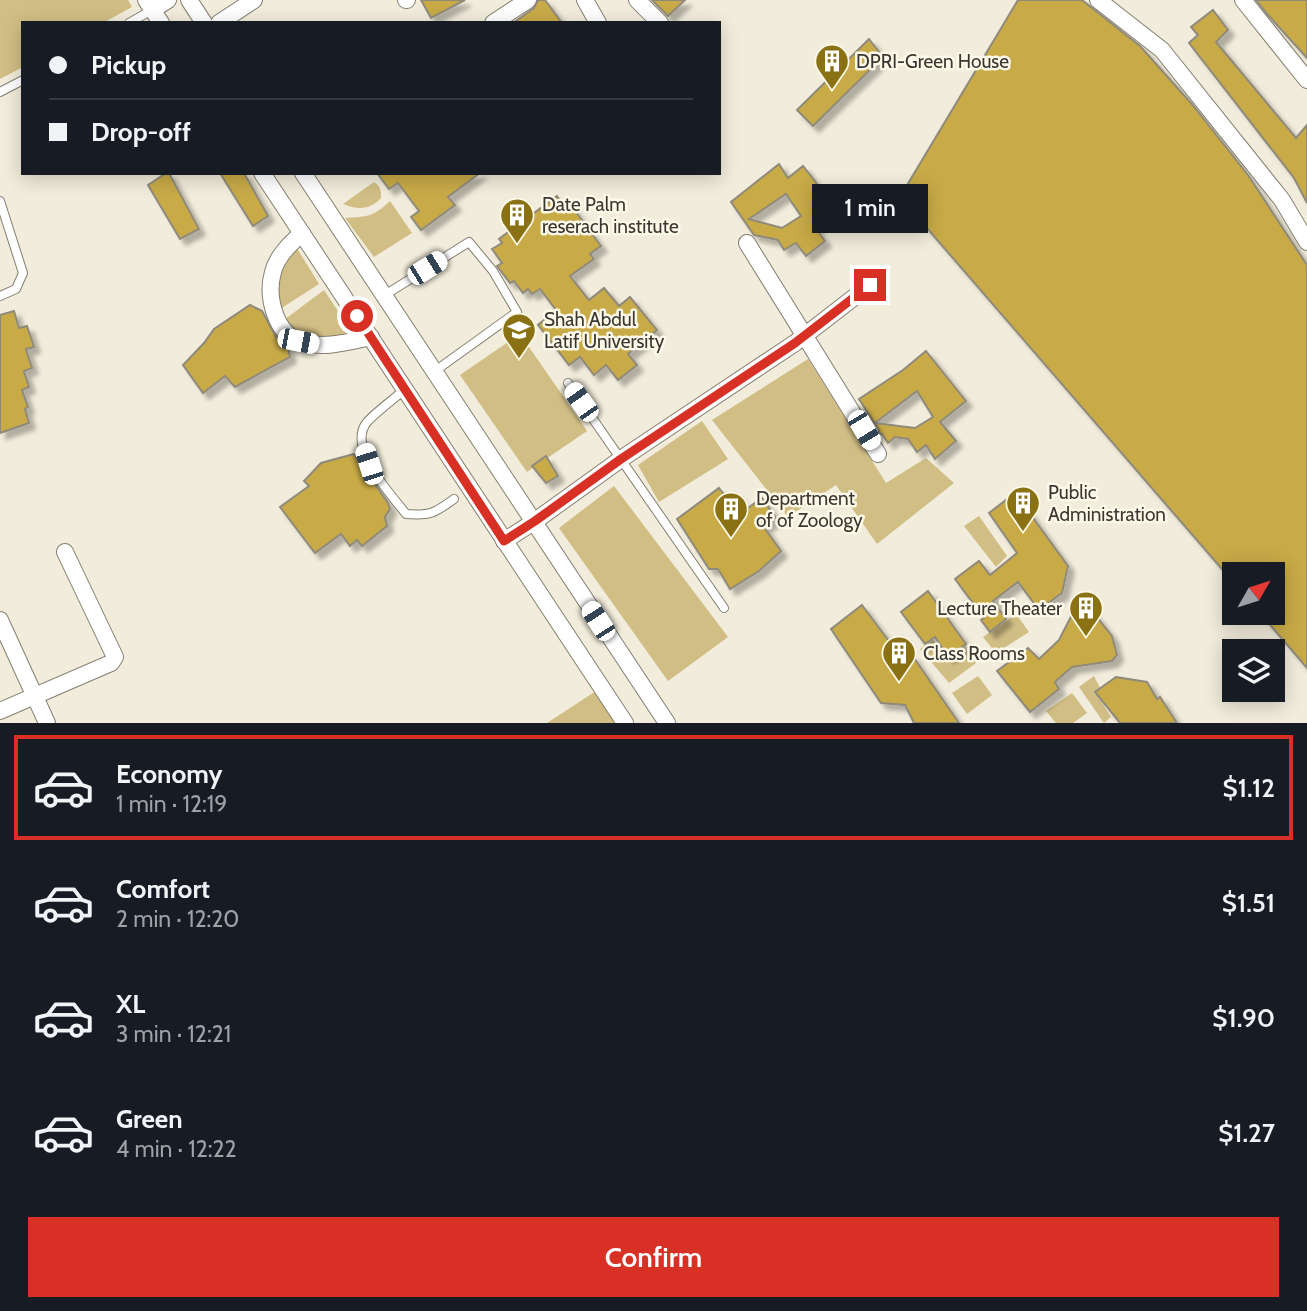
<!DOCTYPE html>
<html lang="en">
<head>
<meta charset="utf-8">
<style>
  :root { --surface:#171b24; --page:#20242c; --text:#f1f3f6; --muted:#9ea1a6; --line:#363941; --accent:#d93025 }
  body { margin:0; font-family:Cabin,sans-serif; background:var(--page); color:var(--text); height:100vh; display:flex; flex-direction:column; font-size:26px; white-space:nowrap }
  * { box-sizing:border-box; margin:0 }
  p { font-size:23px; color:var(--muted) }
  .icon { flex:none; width:38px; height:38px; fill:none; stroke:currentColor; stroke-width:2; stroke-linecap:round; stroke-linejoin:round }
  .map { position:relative; height:723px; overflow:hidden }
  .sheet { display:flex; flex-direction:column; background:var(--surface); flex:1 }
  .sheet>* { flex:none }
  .hud { position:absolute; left:21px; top:21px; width:700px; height:154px; border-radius:0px; box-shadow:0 4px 18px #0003; display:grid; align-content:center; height:154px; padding:0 28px; background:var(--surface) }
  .needle { width:46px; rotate:51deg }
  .tools { position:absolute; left:1222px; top:562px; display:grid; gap:14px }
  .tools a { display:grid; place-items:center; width:63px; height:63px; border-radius:0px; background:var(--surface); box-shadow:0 4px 18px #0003; font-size:35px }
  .end { position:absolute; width:32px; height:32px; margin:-16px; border:9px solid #d93025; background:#fff; box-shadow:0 0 0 4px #fff }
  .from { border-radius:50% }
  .bubble { position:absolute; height:49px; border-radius:0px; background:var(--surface); box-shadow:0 4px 18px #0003; font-size:23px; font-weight:600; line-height:49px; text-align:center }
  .car { position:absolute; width:21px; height:42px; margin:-21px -10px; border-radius:9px; box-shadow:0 0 5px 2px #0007; background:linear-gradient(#fff 24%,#345 0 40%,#fff 0 76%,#345 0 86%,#fff 0) }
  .hud b { display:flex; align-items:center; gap:24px; height:66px; font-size:26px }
  .hud b+b { border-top:2px solid var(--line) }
  .hud i { width:18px; height:18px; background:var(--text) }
  ul { padding:12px 0 0; list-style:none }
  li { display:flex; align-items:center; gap:21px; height:105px; margin:0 14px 10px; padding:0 14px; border:4px solid transparent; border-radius:0px }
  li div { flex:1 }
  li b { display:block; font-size:26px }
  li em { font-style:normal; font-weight:600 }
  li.current { border-color:var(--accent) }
  li>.icon { width:63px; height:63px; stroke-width:1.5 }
  .button { display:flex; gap:14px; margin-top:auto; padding:14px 28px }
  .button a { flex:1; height:80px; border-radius:0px; background:var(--accent); color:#fff; font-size:28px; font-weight:600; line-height:80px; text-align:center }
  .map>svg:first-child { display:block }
  .green { fill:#d1be85 }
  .building { fill:#c8aa47; stroke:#8f8a7b; stroke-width:2; fill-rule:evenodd; filter:url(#shadow) }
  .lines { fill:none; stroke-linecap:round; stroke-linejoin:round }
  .lane-casing { stroke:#847f70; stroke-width:10 }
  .street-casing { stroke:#847f70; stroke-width:18 }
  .lane { stroke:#fff; stroke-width:8 }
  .street { stroke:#fff; stroke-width:16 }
  .route { stroke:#d93025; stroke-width:9 }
  .labels { text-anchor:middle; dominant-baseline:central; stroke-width:5; stroke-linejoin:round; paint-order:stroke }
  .poi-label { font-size:19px; fill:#393731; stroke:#fef9e8; text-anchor:start }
</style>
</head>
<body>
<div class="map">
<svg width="1307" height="723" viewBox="0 0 1307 723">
  <defs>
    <filter id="shadow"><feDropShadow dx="6" dy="6" stdDeviation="2" flood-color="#0004"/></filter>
  </defs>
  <rect width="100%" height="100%" fill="#f1ecdb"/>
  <g class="green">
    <path d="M0,0H128L132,7L103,23H23V67L0,79Z"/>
    <path d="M374,182C381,187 381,190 381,198C370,210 358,210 343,204Z"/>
    <path d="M390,201L412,233L374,257L345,218C368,216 372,218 390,201Z"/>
    <path d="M295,245L319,284L274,313L272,273Z"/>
    <path d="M324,290L353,334L298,341L284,320Z"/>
    <path d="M520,334L587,431L527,472L460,375Z"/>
    <path d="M808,359L886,483L926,458L954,483L877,544L836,485L788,517L712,420Z"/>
    <path d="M702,421L728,459L659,502L638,465Z"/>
    <path d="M614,486L728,637L668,681L559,528Z"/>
    <path d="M979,516L1007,556L996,567L964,526Z"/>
    <path d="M1016,614L1029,632L996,653L983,637Z"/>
    <path d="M932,639L948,657L963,645L976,663L949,683L920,649Z"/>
    <path d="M978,676L992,695L967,714L952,693Z"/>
    <path d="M1094,676L1100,688L1095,692L1111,717L1104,723L1079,687Z"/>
    <path d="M596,691L620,723H547Z"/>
    <path d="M1072,693L1087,713L1073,723H1056L1046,711Z"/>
  </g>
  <g class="building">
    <path d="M421,0H465L431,18Z"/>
    <path d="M538,0H545L562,23H513L534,8Z"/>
    <path d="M652,0H685L668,16Z"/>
    <path d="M1018,0H1082L1140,46L1191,103L1248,175L1307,265V668L1259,612H1272V574H1234V583L900,197Z"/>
    <path d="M1256,0H1307V58L1268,15Z"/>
    <path d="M1213,10L1228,30L1216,42L1296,138L1307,125V203L1294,178L1189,43L1198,35L1191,27Z"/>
    <path d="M869,39L883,57L813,126L797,110Z"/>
    <path d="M779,164L788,178L803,166L839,212L815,227L825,241L806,256L796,243L784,250L778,240L754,235L731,202ZM786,194L801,216L782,228L749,219Z"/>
    <path d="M166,173H169L199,229L180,239L148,185Z"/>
    <path d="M220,173H244L268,216L253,226Z"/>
    <path d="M377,173H480L448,197L455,205L421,230L411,217L419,211L398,183L389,189Z"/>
    <path d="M557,196L566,208L570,204L601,246L590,254L594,259L570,276L589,300L604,288L619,306L630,297L657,330L628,354L637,365L618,380L606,365L594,375L580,357L569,365L538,325L556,310L540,289L532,294L528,289L523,293L514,281L510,283L497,266L502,263L492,249L502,243L499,239Z"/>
    <path d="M250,305L262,311L276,337L288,347L290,357L235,387L225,376L203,393L183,365L204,343L214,329Z"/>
    <path d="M14,311L19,328L27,326L34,347L26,349L32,368L24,371L29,387L22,390L28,407L25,409L29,423L0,433V315Z"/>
    <path d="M926,351L966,401L940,422L956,441L935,459L926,445L917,452L908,439L895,437L888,443L882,434L879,433V430L859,399L903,370ZM917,391L933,417L915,428L875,423Z"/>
    <path d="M354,454L388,503L390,509L385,517L387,526L362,546L357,540L350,546L341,534L315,553L280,507L309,486L304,481L321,463Z"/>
    <path d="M546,456L558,476L546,483L532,466Z"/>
    <path d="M719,488L727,498L737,494L745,510L762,498L776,518L764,527L781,551L759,571L730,589L718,569H709L677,519Z"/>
    <path d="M1015,493L1068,566L1062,593L1039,610L1018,582L993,601L1006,619L990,632L981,620L984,618L955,579L979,561L990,575L1017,553L989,513Z"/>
    <path d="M928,591L966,644L948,657L935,637L925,644L901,612Z"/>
    <path d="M862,605L903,660L912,655L959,723H914L905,705L881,703L831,629Z"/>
    <path d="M1077,605L1086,607L1096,616L1112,636L1117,655L1112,661L1072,667L1055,682L1059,689L1030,712L997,671L1028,648L1039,659L1059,640Z"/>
    <path d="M1116,677L1147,682L1157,699L1160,697L1177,723H1120L1095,692Z"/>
  </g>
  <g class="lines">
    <g class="lane-casing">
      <g id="lane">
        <path d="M129,23L152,10"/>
        <path d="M0,92L23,80"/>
        <path d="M0,201L23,273L16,289L0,296"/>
        <path d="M385,295L469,242L493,271L517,312L435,371"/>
        <path d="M568,383L724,608"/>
        <path d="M405,389C393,400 378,410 367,422C346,448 391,494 406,514C430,516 435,513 454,499"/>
      </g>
    </g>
    <g class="street-casing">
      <g id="street">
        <path d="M146,0L161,23"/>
        <path d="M189,0L204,23"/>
        <path d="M406,0H407"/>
        <path d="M585,0L598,23"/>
        <path d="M637,0L660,23"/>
        <path d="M1098,0L1162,50L1282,200L1307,242"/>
        <path d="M1243,0L1307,80"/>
        <path d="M152,10L168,0"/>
        <path d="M219,23L254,0"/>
        <path d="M493,23L528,0"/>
        <path d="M262,173L625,723"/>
        <path d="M303,173L667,723"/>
        <path d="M302,233C290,244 277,256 273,272C266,296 275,334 301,342C324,349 348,342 371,337"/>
        <path d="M747,243L878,454"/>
        <path d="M504,541L535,521L621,459L795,343L870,285"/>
        <path d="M0,620L47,723"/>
        <path d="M0,711L111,663L115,657L65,552"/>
      </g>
    </g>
    <use href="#lane" class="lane"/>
    <use href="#street" class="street"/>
  </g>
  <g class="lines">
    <path class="route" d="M357,316L504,541L535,521L621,459L795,343L870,285"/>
  </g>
  <defs>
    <g id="building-pin" transform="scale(1.75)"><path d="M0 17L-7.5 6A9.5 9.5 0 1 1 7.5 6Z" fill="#8a7214" stroke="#fef9e8"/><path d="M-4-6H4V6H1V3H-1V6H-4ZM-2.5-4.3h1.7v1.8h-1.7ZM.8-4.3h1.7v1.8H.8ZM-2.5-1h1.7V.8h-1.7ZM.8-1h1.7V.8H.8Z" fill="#fff"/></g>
    <g id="university-pin" transform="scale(1.75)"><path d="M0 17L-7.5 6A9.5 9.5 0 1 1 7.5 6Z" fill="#8a7214" stroke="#fef9e8"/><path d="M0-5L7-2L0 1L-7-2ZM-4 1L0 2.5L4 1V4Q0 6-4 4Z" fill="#fff"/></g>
  </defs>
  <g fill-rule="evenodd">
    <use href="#building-pin" x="832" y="61"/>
    <use href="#building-pin" x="517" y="215"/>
    <use href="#university-pin" x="519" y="330"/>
    <use href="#building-pin" x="1023" y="503"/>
    <use href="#building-pin" x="731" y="509"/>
    <use href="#building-pin" x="1086" y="608"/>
    <use href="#building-pin" x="899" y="653"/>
  </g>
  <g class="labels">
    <g class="poi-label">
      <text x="856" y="61">DPRI-Green House</text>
      <text x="542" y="204">Date Palm<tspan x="542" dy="22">reserach institute</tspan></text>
      <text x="544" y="319">Shah Abdul<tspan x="544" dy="22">Latif University</tspan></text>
      <text x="1048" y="492">Public<tspan x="1048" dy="22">Administration</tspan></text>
      <text x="756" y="498">Department<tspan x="756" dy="22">of of Zoology</tspan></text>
      <text x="1062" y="608" text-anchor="end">Lecture Theater</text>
      <text x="923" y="653">Class Rooms</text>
    </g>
  </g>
</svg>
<div class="tools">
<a><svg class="needle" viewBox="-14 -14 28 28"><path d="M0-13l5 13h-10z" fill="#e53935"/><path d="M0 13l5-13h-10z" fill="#9ea1a6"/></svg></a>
<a><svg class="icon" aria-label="layers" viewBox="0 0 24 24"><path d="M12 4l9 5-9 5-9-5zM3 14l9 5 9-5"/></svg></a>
</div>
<i class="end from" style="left:357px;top:316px"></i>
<i class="end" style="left:870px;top:285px"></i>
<div class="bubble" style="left:812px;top:184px;width:116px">1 min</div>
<i class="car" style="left:427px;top:268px;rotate:58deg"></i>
<i class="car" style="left:298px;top:341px;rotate:101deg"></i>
<i class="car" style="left:581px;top:402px;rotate:325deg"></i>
<i class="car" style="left:864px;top:430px;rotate:149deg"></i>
<i class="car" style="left:369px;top:464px;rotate:342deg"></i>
<i class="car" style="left:598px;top:621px;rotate:327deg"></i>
<div class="hud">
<b><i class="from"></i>Pickup</b>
<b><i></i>Drop-off</b>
</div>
</div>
<section class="sheet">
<ul>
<li class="current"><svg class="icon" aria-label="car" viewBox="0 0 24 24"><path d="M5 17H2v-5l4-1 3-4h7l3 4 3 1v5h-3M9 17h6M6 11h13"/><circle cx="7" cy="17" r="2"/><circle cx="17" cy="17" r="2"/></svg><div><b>Economy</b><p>1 min · 12:19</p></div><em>$1.12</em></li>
<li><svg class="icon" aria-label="car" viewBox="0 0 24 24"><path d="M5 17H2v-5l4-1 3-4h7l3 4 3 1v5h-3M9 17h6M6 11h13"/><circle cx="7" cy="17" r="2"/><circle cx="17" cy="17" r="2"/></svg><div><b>Comfort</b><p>2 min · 12:20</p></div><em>$1.51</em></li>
<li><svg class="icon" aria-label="car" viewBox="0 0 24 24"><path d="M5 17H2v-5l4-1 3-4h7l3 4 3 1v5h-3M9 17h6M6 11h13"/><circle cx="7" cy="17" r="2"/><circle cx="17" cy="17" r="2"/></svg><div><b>XL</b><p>3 min · 12:21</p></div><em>$1.90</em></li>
<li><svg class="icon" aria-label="car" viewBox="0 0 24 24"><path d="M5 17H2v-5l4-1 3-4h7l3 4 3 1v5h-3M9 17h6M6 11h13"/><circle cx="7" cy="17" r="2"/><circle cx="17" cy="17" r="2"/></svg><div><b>Green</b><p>4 min · 12:22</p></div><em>$1.27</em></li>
</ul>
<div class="button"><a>Confirm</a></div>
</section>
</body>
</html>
